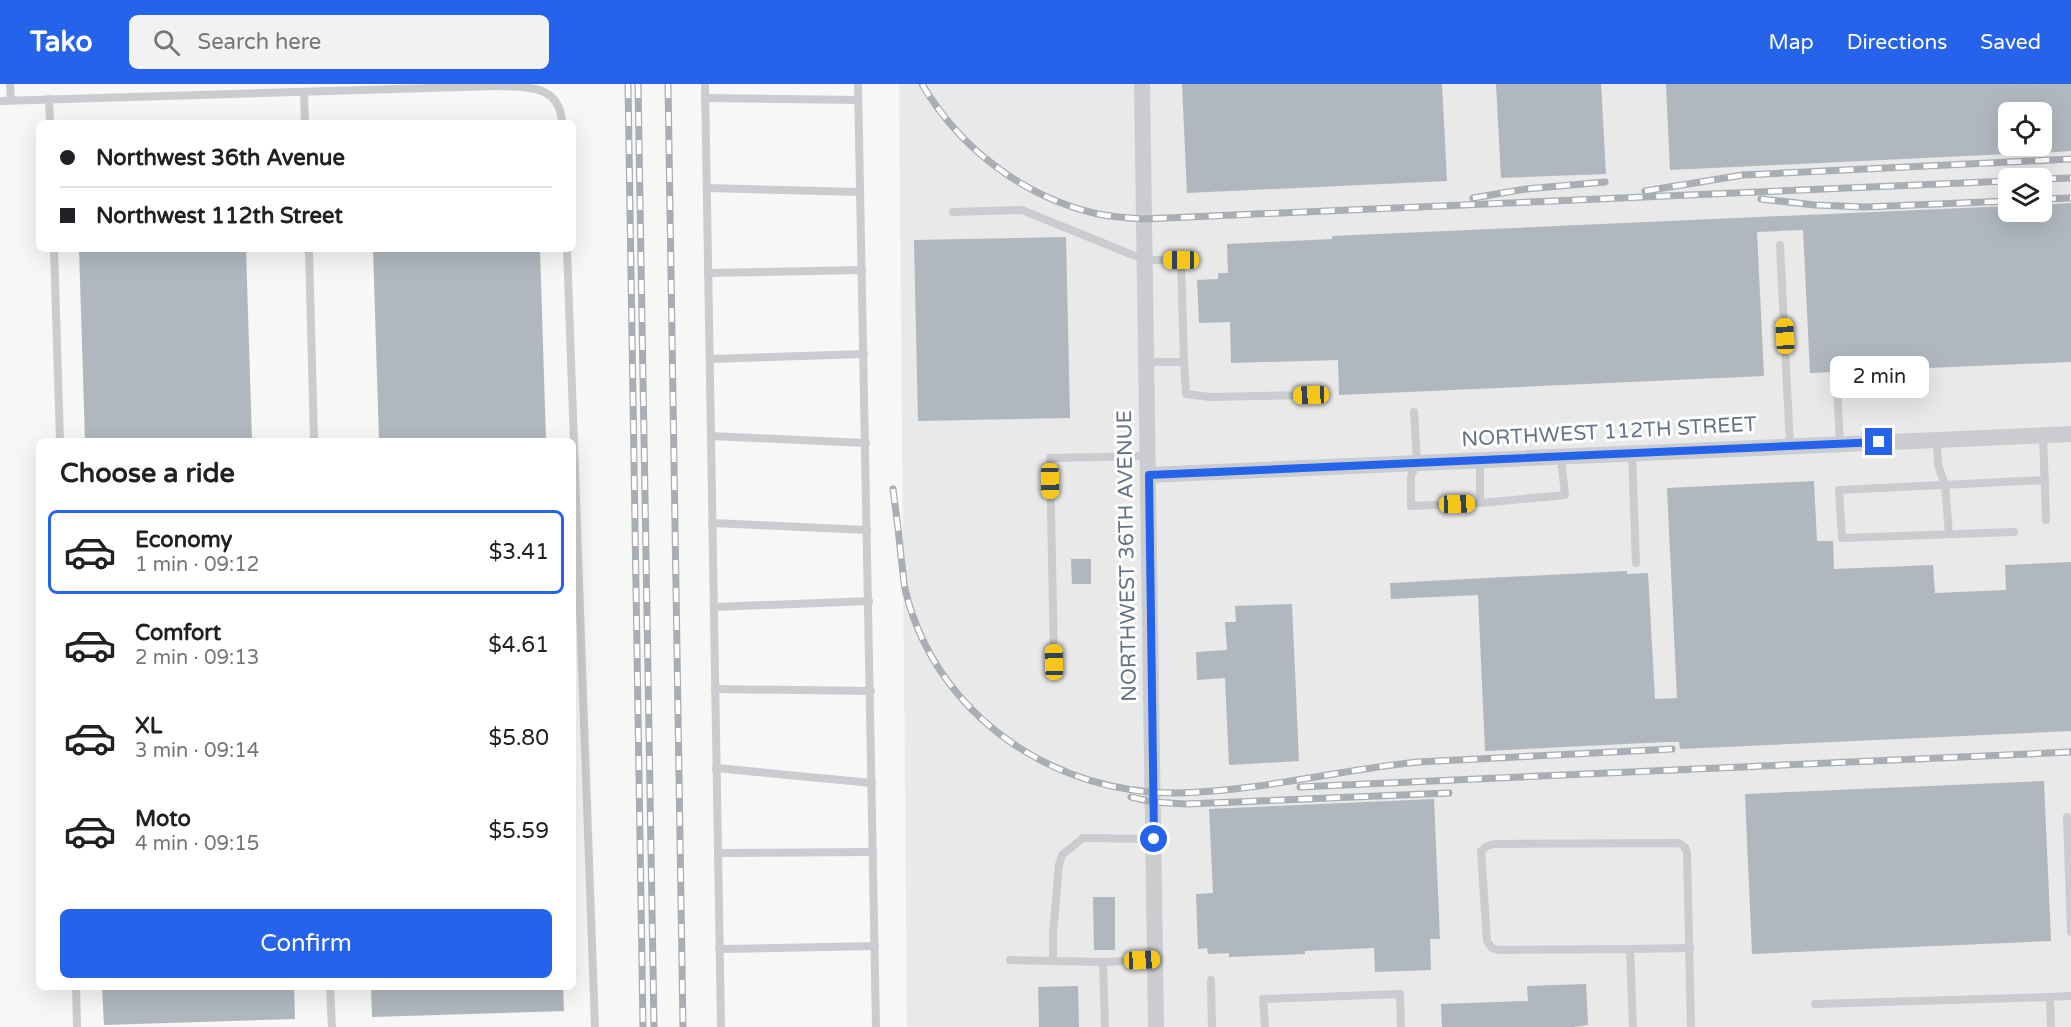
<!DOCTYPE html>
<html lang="en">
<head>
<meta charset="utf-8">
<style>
  :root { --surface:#fff; --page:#f2f2f2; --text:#202124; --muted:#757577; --line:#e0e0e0; --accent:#2563eb }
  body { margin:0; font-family:"Varela Round",sans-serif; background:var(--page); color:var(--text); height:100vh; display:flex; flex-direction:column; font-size:22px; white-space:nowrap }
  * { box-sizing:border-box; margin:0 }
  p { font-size:20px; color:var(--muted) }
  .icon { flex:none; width:33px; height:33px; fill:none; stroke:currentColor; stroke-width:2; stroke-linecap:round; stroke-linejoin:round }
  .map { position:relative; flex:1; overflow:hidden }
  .panel { position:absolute; left:36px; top:354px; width:540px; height:552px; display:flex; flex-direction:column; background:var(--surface); border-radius:9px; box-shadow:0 6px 24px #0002 }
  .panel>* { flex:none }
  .top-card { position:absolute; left:36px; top:36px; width:540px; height:132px; border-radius:9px; box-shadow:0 6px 24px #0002; display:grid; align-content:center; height:132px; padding:0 24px; background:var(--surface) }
  .buttons { position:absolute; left:1998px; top:18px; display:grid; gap:12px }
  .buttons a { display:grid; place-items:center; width:54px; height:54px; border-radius:9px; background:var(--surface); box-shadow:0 6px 24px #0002; font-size:30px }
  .end { position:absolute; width:27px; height:27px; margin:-14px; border:8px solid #2563eb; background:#fff; box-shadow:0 0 0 3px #fff }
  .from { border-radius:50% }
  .bubble { position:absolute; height:42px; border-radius:9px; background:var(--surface); box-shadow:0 6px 24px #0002; font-size:20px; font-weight:600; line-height:42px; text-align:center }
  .car { position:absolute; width:18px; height:36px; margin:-18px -9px; border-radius:8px; box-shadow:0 0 4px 2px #0007; background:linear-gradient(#f5c518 24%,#345 0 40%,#f5c518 0 76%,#345 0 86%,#f5c518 0) }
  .top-card b { display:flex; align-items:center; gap:21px; height:57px; font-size:22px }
  .top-card b+b { border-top:2px solid var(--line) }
  .top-card i { width:15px; height:15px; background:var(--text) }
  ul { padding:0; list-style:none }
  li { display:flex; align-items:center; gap:18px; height:84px; margin:0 12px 9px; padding:0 12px; border:3px solid transparent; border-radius:9px }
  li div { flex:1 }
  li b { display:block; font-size:22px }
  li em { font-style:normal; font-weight:600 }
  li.active { border-color:var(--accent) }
  li>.icon { width:54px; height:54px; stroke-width:1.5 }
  h2 { padding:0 24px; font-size:27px; line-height:72px }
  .action { display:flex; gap:12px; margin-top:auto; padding:12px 24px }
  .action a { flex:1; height:69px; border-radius:9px; background:var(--accent); color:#fff; font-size:24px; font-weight:600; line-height:69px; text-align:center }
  header { display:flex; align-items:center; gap:36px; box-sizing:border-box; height:84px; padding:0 30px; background:var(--accent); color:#fff }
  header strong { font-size:28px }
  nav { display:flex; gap:33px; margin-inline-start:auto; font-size:21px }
  .search { width:420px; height:54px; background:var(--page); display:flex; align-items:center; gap:15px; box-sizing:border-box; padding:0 21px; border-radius:9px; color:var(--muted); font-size:22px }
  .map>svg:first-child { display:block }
  .built { fill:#e8e9e8; fill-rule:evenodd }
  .building { fill:#b0b7be }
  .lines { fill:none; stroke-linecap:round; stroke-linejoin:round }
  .lane { stroke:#caccd0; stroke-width:8 }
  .street { stroke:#caccd0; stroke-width:16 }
  .rail-casing { stroke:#a9adb4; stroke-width:7 }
  .rail { stroke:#fff; stroke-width:4.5; stroke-dasharray:14; stroke-linecap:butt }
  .route { stroke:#2563eb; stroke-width:8 }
  .labels { text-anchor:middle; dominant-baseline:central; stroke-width:6; stroke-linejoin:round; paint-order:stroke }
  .street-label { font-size:21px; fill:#657388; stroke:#fff }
</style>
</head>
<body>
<header>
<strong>Tako</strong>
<div class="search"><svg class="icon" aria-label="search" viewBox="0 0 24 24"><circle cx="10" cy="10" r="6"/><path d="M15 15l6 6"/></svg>Search here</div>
<nav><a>Map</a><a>Directions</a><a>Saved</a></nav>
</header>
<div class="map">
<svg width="2071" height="943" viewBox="0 0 2071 943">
  <rect width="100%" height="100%" fill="#f7f8f5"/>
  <path class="built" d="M899,0H2071V943H907ZM2008,28H2042V62H2008ZM2008,94H2042V128H2008Z"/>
  <g class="building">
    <path d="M1182,0H1442L1447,97L1187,109Z"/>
    <path d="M1496,0H1601L1606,90L1501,94Z"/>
    <path d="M1666,0H2071V67L2042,69V28H2008V70L1670,86Z"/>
    <path d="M2071,119V278L1810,289L1803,146L1757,148L1764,292L1339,311L1338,276L1231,279L1230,238L1199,239L1197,196L1218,195V189H1228L1227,160L1332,155V152L2008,122V128H2042V121Z"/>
    <path d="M1066,153L1070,334L918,337L914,156Z"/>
    <path d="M79,165H246L252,357H85Z"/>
    <path d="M373,165H540L546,357H379Z"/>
    <path d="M1814,397L1817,457H1833L1834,485L1933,481L1935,509L2006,506L2005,481L2071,478V647L1680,665L1679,658H1665L1485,667L1478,511L1391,515L1390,499L1627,487V490L1648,489L1655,615L1677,614L1667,404Z"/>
    <path d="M1071,475H1091V500H1072Z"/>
    <path d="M1292,520L1299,677L1229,681L1225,594L1197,596L1196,568L1227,566L1225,538H1236L1235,522Z"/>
    <path d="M2044,697L2051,857L1752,870L1745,710Z"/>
    <path d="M1434,715L1440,855H1430L1431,886L1375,888L1374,864L1305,867V870L1229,873V869L1208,870L1207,864L1198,865L1196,810L1213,809L1209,725Z"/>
    <path d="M1093,813H1115V866H1094Z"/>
    <path d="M1586,900L1588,941L1573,943H1442L1441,920L1528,917L1527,902Z"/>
    <path d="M1078,902L1079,943H1039L1038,903Z"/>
    <path d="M102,903H294L295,935L104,941Z"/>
    <path d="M371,903H563L564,927L372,933Z"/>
  </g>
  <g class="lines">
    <g class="lane">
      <path d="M10,0L11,16"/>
      <path d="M705,0L721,943"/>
      <path d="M858,0L876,943"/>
      <path d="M495,2C527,3 560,0 562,39"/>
      <path d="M304,8L305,39"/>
      <path d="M705,14L858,16"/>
      <path d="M49,15L50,39"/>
      <path d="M0,17L495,2V0"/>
      <path d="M707,104L860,108"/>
      <path d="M953,128L1022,126L1145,176H1181L1184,278"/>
      <path d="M1780,161L1790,362"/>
      <path d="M54,165L60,357"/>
      <path d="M309,165L314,357"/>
      <path d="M567,165L595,943"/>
      <path d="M708,189L862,186"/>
      <path d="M710,275L864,270"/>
      <path d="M1147,278H1184L1186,310L1210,313L1311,311"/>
      <path d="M1837,301L1840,360"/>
      <path d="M1414,328L1417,379L1411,392V422L1480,419V376"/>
      <path d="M2043,351L2046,436"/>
      <path d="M711,352L866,359"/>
      <path d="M1937,356L1938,381L1945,401L1949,450"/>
      <path d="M1632,369L1636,479"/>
      <path d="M1480,419L1565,411L1561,373"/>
      <path d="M712,439L867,446"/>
      <path d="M2014,448L1842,454L1839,406L2045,396"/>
      <path d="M714,523L869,517"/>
      <path d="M1054,578L1050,374L1149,372"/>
      <path d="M715,605L871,607"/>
      <path d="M716,684L872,699"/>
      <path d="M2067,733L2071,848"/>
      <path d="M718,769L873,768"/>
      <path d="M719,865L875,862"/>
      <path d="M1630,865L1690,864"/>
      <path d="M1010,876L1053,877"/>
      <path d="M1103,878L1053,877V849L1059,781L1062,771L1083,754L1154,755"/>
      <path d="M1211,896L1212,943"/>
      <path d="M76,903L77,943"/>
      <path d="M330,903L332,943"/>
      <path d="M1815,920L2050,913"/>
      <path d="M1105,943L1103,878L1155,876"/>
      <path d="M1265,943L1263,915L1400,910L1401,943"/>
      <path d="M1633,943L1630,865L1499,866L1492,864L1487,857L1481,767L1487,762L1494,760L1679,759L1685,763L1687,769L1691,943"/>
      <path d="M2051,943L2050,913L2071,912"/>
    </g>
    <g class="street">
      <path d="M1142,0L1156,943"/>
      <path d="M1149,391L2071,350"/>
    </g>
    <g class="rail-casing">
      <g id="rail">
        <path d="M628,0L643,943"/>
        <path d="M638,0L654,943"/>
        <path d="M668,0L683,943"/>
        <path d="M922,0C960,65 1025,114 1098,130C1113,133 1129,134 1144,135L2008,97"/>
        <path d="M2042,95L2071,94"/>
        <path d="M1645,107L1743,91L2071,75"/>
        <path d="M1473,114L1526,105L1605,98"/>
        <path d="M1761,115L1815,121L1865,123L2008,117"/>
        <path d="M2042,115L2071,114"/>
        <path d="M893,405C896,428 899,450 901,473C903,485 903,498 906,509C937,632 1055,711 1179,709C1260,707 1338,686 1418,678L1672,665"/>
        <path d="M1300,703L2071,668"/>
        <path d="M1131,713L1153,718L1186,720L1449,709"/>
      </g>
    </g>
    <use href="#rail" class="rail"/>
  </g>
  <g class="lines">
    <path class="route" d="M1154,755L1149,391L1879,358"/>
  </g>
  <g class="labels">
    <g class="street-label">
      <text transform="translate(1609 348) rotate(-3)">NORTHWEST 112TH STREET</text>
      <text transform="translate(1127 472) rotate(-91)">NORTHWEST 36TH AVENUE</text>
    </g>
  </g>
</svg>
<div class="buttons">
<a><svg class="icon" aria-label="locate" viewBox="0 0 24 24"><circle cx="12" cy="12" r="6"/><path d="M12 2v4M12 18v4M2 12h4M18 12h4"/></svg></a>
<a><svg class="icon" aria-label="layers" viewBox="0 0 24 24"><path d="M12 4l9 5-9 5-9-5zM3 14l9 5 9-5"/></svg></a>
</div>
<i class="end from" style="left:1154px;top:755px"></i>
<i class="end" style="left:1879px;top:358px"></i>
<div class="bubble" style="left:1830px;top:272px;width:99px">2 min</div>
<i class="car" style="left:1181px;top:176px;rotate:270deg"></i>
<i class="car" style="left:1785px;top:252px;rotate:357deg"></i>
<i class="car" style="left:1311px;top:311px;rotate:268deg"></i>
<i class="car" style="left:1050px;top:397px;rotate:179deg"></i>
<i class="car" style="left:1457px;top:420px;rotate:88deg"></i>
<i class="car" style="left:1054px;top:578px;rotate:359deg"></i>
<i class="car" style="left:1142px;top:876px;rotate:87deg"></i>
<div class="top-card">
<b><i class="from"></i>Northwest 36th Avenue</b>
<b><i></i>Northwest 112th Street</b>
</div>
<section class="panel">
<h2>Choose a ride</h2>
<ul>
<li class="active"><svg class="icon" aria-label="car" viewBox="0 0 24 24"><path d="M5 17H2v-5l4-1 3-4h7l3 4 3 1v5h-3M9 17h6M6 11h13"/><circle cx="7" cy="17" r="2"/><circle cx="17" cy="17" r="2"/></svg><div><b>Economy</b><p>1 min · 09:12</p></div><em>$3.41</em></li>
<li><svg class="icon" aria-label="car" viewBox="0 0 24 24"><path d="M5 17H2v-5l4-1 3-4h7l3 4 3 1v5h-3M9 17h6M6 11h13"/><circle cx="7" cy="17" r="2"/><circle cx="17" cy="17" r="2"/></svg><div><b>Comfort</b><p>2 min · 09:13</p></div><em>$4.61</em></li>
<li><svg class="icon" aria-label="car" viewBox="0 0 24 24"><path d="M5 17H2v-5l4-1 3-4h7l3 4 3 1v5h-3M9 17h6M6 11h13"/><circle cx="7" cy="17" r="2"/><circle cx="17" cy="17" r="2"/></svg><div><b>XL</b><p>3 min · 09:14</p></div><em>$5.80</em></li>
<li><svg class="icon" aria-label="car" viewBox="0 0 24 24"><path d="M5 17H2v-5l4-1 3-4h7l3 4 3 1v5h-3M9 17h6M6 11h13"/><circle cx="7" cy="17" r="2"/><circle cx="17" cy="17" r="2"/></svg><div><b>Moto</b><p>4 min · 09:15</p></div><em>$5.59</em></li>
</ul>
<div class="action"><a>Confirm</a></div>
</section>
</div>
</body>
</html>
